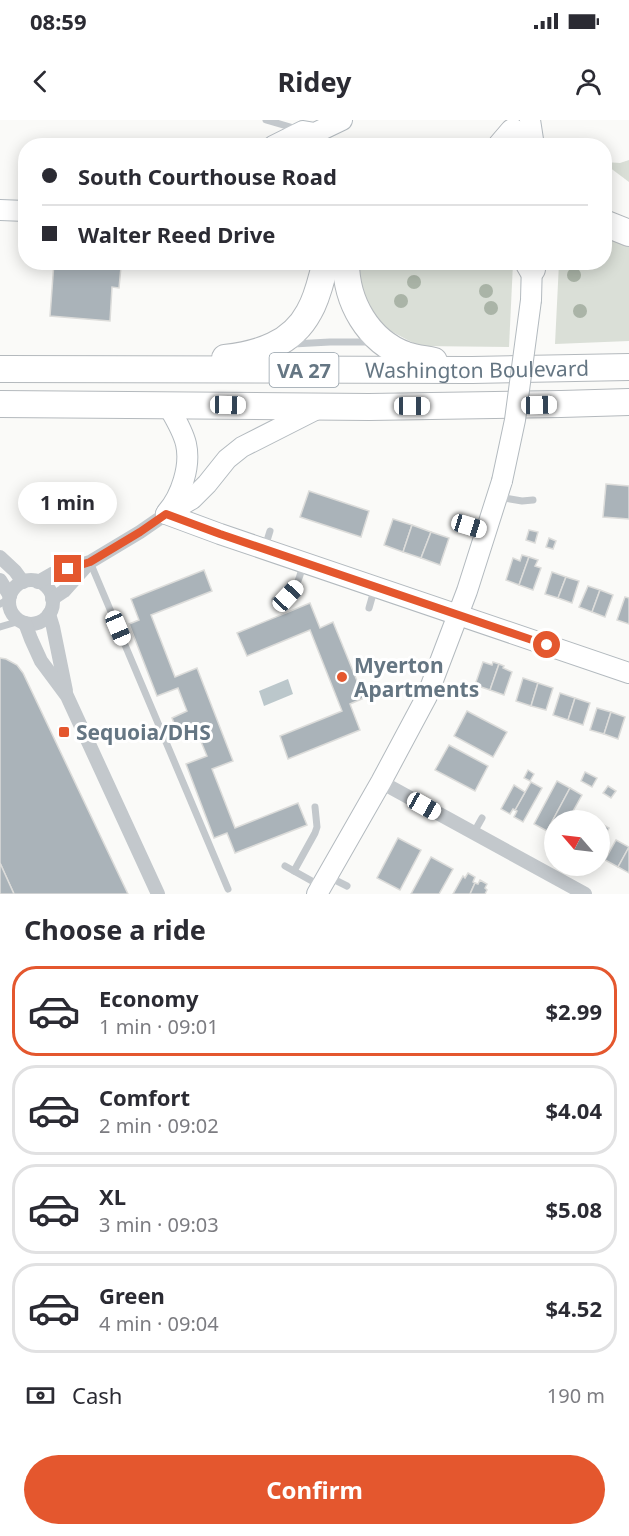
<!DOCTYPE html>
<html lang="en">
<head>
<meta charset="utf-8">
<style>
  :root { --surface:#fff; --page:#f7f7f7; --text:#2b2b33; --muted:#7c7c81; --line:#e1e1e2; --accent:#e4572e }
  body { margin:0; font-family:"Noto Sans",sans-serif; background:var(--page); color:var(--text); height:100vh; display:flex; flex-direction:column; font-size:22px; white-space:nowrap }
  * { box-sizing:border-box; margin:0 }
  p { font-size:20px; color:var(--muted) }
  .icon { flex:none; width:33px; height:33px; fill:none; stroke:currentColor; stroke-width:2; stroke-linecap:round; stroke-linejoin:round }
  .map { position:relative; height:774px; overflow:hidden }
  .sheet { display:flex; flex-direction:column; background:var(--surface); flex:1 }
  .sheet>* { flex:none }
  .guide { position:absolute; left:18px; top:18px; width:594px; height:132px; border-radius:24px; box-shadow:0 3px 15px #0003; display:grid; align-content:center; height:132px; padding:0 24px; background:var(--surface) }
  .needle { width:39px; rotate:298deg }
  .controls { position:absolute; left:544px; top:690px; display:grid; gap:12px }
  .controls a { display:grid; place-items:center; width:66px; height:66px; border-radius:50%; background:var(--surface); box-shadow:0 3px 15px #0003; font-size:30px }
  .end { position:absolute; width:27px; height:27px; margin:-14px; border:8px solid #e4572e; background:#fff; box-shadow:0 0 0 3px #fff }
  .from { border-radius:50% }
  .bubble { position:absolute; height:42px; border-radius:21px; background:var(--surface); box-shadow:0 3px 15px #0003; font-size:20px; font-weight:700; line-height:42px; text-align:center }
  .car { position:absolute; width:18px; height:36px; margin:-18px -9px; border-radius:8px; box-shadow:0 0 4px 2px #0007; background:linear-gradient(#fff 24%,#345 0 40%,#fff 0 76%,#345 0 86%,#fff 0) }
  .guide b { display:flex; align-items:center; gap:21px; height:57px; font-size:22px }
  .guide b+b { border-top:2px solid var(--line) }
  .guide i { width:15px; height:15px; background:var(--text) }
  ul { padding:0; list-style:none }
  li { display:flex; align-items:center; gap:18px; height:90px; margin:0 12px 9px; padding:0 12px; border:3px solid var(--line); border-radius:24px }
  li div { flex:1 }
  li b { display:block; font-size:22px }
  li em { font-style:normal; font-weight:700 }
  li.current { border-color:var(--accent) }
  li>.icon { width:54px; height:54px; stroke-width:1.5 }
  h2 { padding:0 24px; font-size:27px; line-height:72px }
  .pay { display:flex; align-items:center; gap:15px; height:66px; padding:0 24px; font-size:22px }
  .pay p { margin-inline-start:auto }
  .button { display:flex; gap:12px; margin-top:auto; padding:12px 24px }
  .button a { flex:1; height:69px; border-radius:36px; background:var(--accent); color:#fff; font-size:24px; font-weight:700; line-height:69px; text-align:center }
  .status { display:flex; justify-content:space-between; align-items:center; height:42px; padding:0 30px; background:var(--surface); direction:ltr }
  .status svg { height:16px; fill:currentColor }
  header { display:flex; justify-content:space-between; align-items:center; height:78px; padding:0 24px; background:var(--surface); font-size:27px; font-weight:700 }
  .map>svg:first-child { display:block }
  .green { fill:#dadfd7 }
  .water { fill:#bbc7cb }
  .building { fill:#aab3b9; stroke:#dcdcda; stroke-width:1.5 }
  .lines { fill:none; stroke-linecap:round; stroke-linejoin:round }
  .secondary-casing { stroke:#b3babf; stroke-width:22 }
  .highway-casing { stroke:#b4b9bd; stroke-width:28 }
  .lane { stroke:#c3c8cc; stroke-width:7 }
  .street { stroke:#c3c8cc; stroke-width:14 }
  .secondary { stroke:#fff; stroke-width:20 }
  .highway { stroke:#fff; stroke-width:26 }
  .secondary-bridge-casing { stroke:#b3babf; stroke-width:22; stroke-linecap:butt }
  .secondary-bridge { stroke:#fff; stroke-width:20 }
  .tree { fill:#aab4a7 }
  .route { stroke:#e4572e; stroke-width:8 }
  .poi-dot { fill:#e4572e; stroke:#fff; stroke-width:2 }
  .labels { text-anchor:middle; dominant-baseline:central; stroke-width:6; stroke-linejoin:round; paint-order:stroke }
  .shield { fill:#fff; stroke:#939fa8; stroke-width:1.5 }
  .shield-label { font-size:20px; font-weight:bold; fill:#657683 }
  .street-label { font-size:21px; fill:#657683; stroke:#fff }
  .poi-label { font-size:21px; font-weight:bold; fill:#657683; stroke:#fff; text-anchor:start }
</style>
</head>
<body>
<div class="status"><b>08:59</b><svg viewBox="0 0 49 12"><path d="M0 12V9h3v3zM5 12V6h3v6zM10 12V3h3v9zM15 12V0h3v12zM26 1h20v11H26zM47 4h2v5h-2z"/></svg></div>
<header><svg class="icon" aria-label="back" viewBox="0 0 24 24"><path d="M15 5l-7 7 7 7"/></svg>Ridey<svg class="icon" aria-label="person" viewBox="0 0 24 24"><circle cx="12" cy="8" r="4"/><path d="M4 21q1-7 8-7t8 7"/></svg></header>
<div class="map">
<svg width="629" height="774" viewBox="0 0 629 774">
  <rect width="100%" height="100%" fill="#fafaf8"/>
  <g class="green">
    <path d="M629,40V62L605,44V42L620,43Z"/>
    <path d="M605,112L629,124V221L555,224L559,143L604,142Z"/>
    <path d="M359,143H513L509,227L419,226L383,207L362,173Z"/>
  </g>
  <path class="water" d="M288,559L293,574L264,586L259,571Z"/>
  <g class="building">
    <path d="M54,142L121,147L119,168L112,167L110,201L50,196Z"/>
    <path d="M606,364L629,366V399L603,397Z"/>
    <path d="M309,371L369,391L361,417L300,397Z"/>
    <path d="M393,399L412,405L403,432L384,425Z"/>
    <path d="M412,405L431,412L421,438L403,432Z"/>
    <path d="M529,410L538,412L535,423L526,420Z"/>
    <path d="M431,412L449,418L440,445L421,438Z"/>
    <path d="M549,418L556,421L553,429L546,427Z"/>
    <path d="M522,435L529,437L519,465L506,460L513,438L520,441Z"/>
    <path d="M529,437L538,440L535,446L541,448L533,470L519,465Z"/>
    <path d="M204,450L212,471L151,495L175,557L197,548L233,641L212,649L235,708L298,683L307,705L235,733L227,713L214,718L186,644L207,636L197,612L180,619L172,598L187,591L178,568L157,576L129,504L139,500L131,479Z"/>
    <path d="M552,452L566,457L558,478L545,474Z"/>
    <path d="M566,457L579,461L572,483L558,478Z"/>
    <path d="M588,466L600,470L592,492L579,487Z"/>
    <path d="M600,470L613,475L605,497L592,492Z"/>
    <path d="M625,477L629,478V504L617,500Z"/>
    <path d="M310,483L320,508L333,502L364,578L350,584L360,610L288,639L280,616L342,591L310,510L247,536L237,513Z"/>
    <path d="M0,538L6,539L17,545L23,553L128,774H14L0,743Z"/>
    <path d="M483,542L492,545L493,542L499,544L490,570L475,565Z"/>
    <path d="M499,544L504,546L503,548L512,552L504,575L490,570Z"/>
    <path d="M523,558L538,563L531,586L516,581Z"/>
    <path d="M538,563L553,568L546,590L531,586Z"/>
    <path d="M560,573L575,578L568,600L553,595Z"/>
    <path d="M575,578L590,583L583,605L568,600Z"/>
    <path d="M597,588L611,592L604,614L590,610Z"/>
    <path d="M467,591L507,612L493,637L454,616Z"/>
    <path d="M611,592L625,597L618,619L604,614Z"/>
    <path d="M449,625L488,646L475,671L435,650Z"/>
    <path d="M528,650L534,654L530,661L524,658Z"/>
    <path d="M585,652L597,658L592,667L581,661Z"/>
    <path d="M557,661L570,668L547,711L534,704Z"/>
    <path d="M531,662L542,668L523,702L514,697L517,691L515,690Z"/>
    <path d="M514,665L525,672L515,690L513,689L510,694L501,689Z"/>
    <path d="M608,666L616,671L611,678L603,673Z"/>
    <path d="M570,668L582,675L568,700H555V715L547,711Z"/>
    <path d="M600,703L609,708L600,725Z"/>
    <path d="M398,718L421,730L400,770L377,758Z"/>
    <path d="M616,720L629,727L618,747L605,740Z"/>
    <path d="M629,727V753L618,747Z"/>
    <path d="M431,737L453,749L439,774H411Z"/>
    <path d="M0,743L14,774H0Z"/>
    <path d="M468,753L475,757L473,762L475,763L470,774H453L463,756L465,758Z"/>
    <path d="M480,760L487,764L485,768L487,770L485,774H470L475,763L478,764Z"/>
  </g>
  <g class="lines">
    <g class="secondary-casing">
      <g id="secondary">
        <path d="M530,0L534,26"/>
        <path d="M273,26L303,11L315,13L342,0"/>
        <path d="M0,90L26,91"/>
        <path d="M531,180L532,142"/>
        <path d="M167,392C181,376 191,346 186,324C183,311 175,298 168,286"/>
        <path d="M166,394L220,414L629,553"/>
        <path d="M166,394L192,379L207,364L227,339L242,327L319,288"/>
        <path d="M317,774L381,662L427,576L467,471L502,361"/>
      </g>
    </g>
    <g class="highway-casing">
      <g id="highway">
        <path d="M501,26L513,12"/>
        <path d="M604,103L629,113"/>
        <path d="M346,142C346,182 368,221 406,235C415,238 425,239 434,241"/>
        <path d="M528,142L532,149"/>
        <path d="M225,238C259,234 292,224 309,192C318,177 321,159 326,142"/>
        <path id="s1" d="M0,249L472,250L629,247"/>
        <path d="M0,284L369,287L561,284L629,282"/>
      </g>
    </g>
    <g class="lane">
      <path d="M266,0L297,9"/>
      <path d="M293,224L330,222H372"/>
      <path d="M498,377L522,381L533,380"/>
      <path d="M465,405L484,410"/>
      <path d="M265,427L270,411"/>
      <path d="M90,442L228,769"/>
      <path d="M275,480C297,472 297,466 303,445"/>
      <path d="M0,484L10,478"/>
      <path d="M369,488L375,467"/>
      <path d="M0,507L20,501"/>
      <path d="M402,566L425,575"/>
      <path d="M473,714L482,698"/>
      <path d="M285,746L319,765"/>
      <path d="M294,751L315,713L317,707L315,687"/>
      <path d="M329,757L347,766"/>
    </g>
    <g class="street">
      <path d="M0,437L15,451L23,462"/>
      <path d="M0,460L10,476"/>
      <circle cx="31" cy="482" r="22"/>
      <path d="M38,462L52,454L90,442L140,412L166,394"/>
      <path d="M52,479L64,471L88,444"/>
      <path d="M49,494L53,507L66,571"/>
      <path d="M25,503L31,519L41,541L67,576L158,774"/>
      <path d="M381,662L585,774"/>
    </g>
    <use href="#secondary" class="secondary"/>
    <use href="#highway" class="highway"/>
    <g class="secondary-bridge-casing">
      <path id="secondary-bridge" d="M502,361L515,300L531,180"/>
    </g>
    <use href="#secondary-bridge" class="secondary-bridge"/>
  </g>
  <g class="tree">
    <circle cx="574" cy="155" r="7"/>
    <circle cx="414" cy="162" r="7"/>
    <circle cx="486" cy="171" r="7"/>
    <circle cx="401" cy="181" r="7"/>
    <circle cx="491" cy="188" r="7"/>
    <circle cx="580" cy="191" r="7"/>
  </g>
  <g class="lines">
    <path class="route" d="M68,449L90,442L140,412L166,394L220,414L547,525"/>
  </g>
  <g class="poi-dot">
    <circle cx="342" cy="557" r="6"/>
    <rect x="58" y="606" width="12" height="12" rx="3"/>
  </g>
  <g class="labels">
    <rect class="shield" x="269.5" y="233" width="69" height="34" rx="4.5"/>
    <g class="shield-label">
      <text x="304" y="250">VA 27</text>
    </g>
    <g class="street-label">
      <text stroke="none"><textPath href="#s1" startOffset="477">Washington Boulevard</textPath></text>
    </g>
    <g class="poi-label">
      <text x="354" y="545">Myerton<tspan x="354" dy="24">Apartments</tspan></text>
      <text x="76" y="612">Sequoia/DHS</text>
    </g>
  </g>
</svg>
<div class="controls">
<a><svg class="needle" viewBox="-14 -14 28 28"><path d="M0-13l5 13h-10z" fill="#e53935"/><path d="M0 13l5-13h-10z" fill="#7c7c81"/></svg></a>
</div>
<i class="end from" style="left:547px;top:525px"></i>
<i class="end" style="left:68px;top:449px"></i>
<div class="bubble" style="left:18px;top:362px;width:99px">1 min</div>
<i class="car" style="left:228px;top:285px;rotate:91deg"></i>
<i class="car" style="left:539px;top:285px;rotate:89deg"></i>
<i class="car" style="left:412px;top:286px;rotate:90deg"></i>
<i class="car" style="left:469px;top:406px;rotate:107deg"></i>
<i class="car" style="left:288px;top:476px;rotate:43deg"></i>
<i class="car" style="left:118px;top:508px;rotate:157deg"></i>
<i class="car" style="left:424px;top:686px;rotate:119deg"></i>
<div class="guide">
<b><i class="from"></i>South Courthouse Road</b>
<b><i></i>Walter Reed Drive</b>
</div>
</div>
<section class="sheet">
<h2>Choose a ride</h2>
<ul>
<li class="current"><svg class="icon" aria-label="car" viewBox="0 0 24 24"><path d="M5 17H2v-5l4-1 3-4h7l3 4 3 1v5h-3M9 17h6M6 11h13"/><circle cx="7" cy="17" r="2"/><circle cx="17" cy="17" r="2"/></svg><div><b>Economy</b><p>1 min · 09:01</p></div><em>$2.99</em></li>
<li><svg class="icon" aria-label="car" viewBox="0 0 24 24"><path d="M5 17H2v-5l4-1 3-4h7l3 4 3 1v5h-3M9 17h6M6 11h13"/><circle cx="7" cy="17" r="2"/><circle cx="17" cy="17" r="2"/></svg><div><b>Comfort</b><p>2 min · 09:02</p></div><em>$4.04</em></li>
<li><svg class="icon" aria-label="car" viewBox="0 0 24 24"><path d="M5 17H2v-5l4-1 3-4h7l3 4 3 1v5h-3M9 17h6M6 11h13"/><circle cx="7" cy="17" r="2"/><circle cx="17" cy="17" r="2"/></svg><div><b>XL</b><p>3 min · 09:03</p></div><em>$5.08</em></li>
<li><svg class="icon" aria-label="car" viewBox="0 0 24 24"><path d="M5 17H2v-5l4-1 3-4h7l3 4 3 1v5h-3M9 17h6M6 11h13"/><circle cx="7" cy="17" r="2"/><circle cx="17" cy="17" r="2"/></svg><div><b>Green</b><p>4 min · 09:04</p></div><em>$4.52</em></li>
</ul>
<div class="pay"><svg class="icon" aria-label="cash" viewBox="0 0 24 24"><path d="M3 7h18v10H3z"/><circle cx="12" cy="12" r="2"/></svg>Cash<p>190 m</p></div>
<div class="button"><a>Confirm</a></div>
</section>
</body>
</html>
